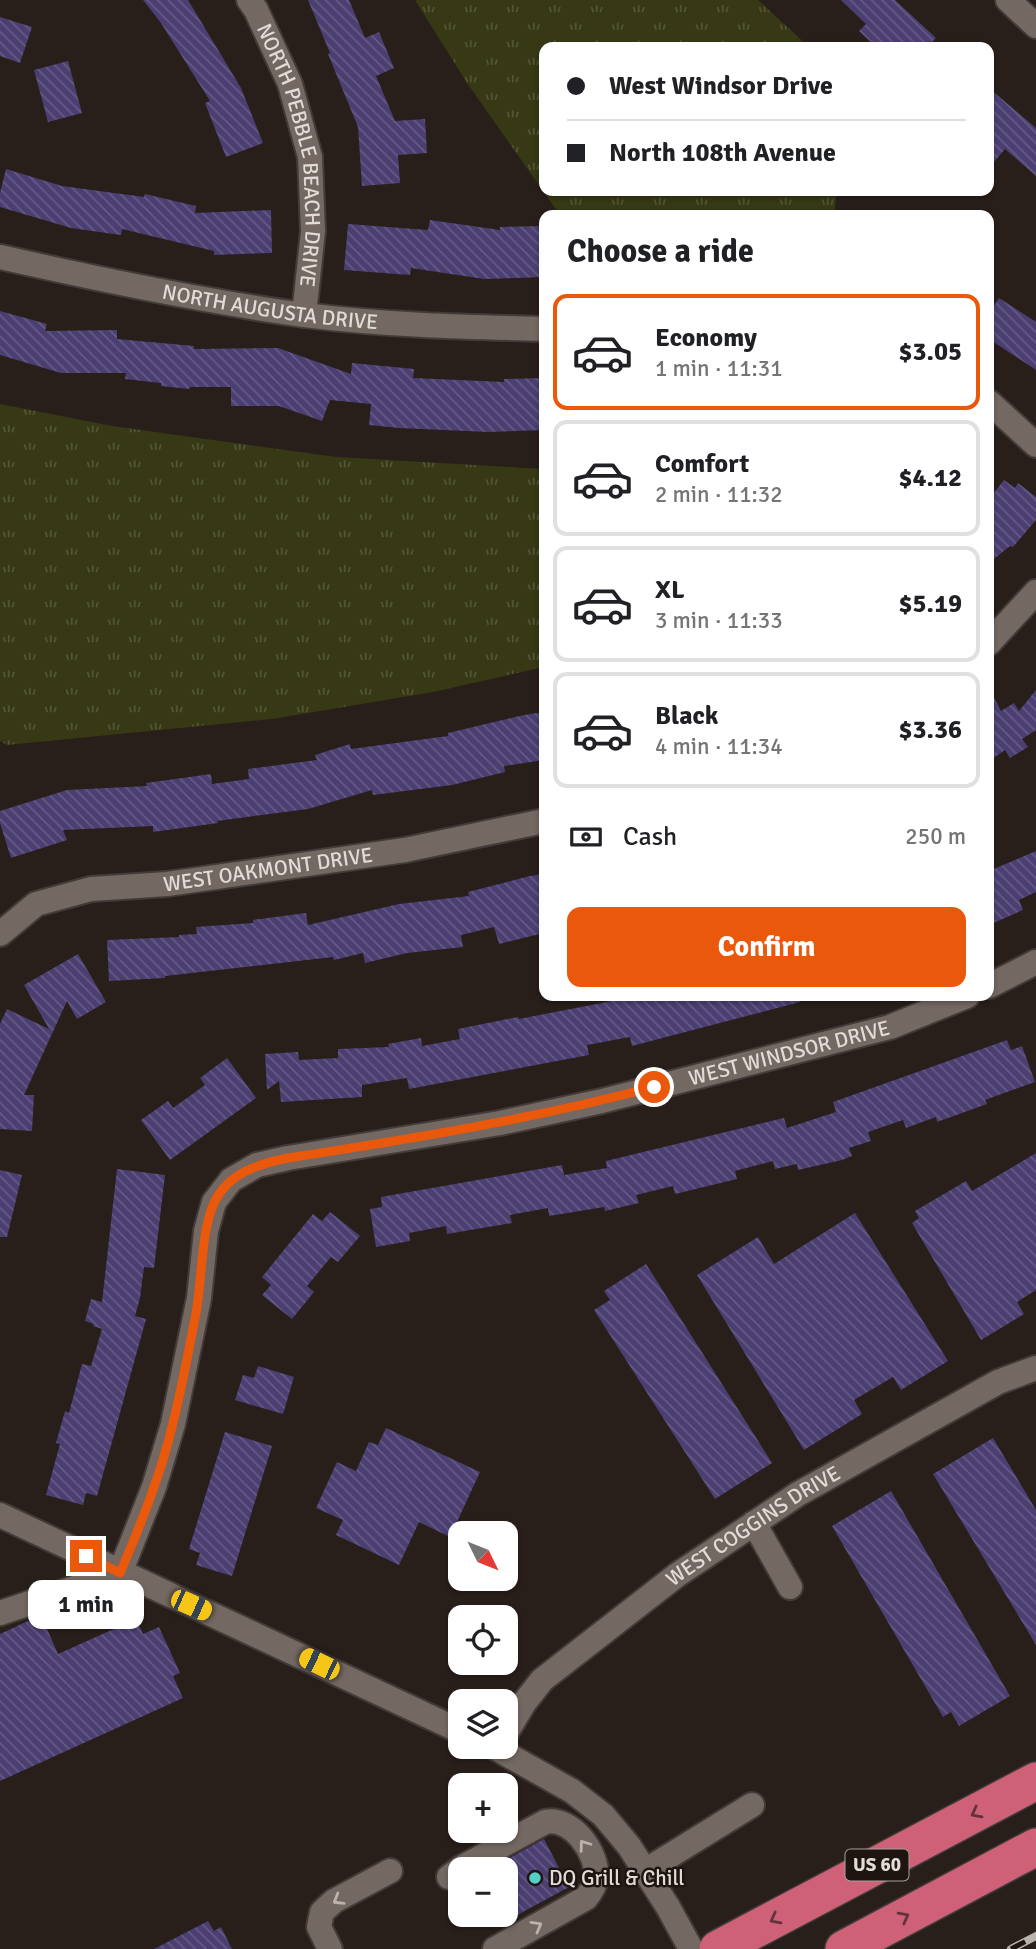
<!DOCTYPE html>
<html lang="en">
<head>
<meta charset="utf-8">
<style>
  :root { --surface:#fff; --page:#f2f2f2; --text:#202124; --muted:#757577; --line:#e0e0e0; --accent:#ea580c }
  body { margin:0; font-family:Signika,sans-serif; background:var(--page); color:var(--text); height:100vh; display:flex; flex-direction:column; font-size:26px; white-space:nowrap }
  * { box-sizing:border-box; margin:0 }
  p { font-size:23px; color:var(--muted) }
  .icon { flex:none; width:38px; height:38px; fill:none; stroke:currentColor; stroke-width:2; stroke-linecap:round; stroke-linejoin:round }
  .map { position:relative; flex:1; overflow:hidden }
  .sheet { position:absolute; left:539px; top:210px; width:455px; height:791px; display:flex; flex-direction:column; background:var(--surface); border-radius:14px; box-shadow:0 2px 5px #0004 }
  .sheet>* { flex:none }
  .guide { position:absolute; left:539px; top:42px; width:455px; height:154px; border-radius:14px; box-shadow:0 2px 5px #0004; display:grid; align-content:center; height:154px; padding:0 28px; background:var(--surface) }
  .needle { width:46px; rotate:133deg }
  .buttons { position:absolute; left:448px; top:1521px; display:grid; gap:14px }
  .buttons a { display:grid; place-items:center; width:70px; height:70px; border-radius:14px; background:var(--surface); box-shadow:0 2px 5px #0004; font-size:35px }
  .end { position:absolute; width:32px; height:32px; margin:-16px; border:9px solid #ea580c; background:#fff; box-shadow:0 0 0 4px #fff }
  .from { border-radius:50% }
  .bubble { position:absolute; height:49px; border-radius:14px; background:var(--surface); box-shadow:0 2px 5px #0004; font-size:23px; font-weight:700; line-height:49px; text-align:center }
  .car { position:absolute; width:21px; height:42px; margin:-21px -10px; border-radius:9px; box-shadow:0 0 5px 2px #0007; background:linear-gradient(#f5c518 24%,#345 0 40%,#f5c518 0 76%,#345 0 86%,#f5c518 0) }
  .guide b { display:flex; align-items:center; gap:24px; height:66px; font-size:26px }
  .guide b+b { border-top:2px solid var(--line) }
  .guide i { width:18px; height:18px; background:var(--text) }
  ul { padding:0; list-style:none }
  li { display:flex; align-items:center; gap:21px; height:116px; margin:0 14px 10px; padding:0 14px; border:4px solid var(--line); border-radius:14px }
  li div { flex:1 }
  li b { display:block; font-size:26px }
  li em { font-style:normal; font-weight:700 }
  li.on { border-color:var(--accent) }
  li>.icon { width:63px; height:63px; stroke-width:1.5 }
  h2 { padding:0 28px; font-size:32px; line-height:84px }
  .pay { display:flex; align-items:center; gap:18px; height:77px; padding:0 28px; font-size:26px }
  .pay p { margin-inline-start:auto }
  .button { display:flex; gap:14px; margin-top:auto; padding:14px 28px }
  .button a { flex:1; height:80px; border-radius:14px; background:var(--accent); color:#fff; font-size:28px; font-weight:700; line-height:80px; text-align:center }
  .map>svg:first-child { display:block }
  .grass { fill:url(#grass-tufts) }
  .building { fill:url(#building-back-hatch) }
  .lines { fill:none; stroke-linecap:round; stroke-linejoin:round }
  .minor-casing { stroke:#423b38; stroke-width:28 }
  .highway-casing { stroke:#423b38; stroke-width:40 }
  .minor { stroke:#746862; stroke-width:24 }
  .highway { stroke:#ce6177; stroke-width:37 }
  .rail-casing { stroke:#b9b3af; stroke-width:8 }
  .rail { stroke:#1e1511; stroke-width:5; stroke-dasharray:16; stroke-linecap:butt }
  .oneway { stroke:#64333a }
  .oneway2 { stroke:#bcb3af }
  .route { stroke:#ea580c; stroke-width:9 }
  .poi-dot { fill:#55cec5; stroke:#1e1511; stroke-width:2.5 }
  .labels { text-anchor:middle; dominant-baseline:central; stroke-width:5; stroke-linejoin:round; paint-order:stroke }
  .shield { fill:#1e1511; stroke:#a7a09c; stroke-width:2 }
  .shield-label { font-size:19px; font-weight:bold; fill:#e2dcd8 }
  .street-label { font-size:21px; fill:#e2dcd8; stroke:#1e1511 }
  .poi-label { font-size:21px; fill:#e2dcd8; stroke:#1e1511; text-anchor:start }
</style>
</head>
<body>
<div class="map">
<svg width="1036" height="1949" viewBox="0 0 1036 1949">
  <defs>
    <pattern id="grass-tufts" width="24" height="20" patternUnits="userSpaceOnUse" patternTransform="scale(1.75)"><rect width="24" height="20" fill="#363914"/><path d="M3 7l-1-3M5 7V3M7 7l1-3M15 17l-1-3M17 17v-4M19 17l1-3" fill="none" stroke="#535535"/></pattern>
    <pattern id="building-back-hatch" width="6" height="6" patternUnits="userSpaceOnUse" patternTransform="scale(1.75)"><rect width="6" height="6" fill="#4b3f72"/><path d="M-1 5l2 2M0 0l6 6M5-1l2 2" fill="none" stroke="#655a85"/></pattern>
  </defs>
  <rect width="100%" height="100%" fill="#281e1a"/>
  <g class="grass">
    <path d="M415,0H758L809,47H544V191H837L834,215H560L467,83Z"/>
    <path d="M0,404L112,426L336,457L544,469V667L433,692L272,719L7,745L0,741Z"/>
  </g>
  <g class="building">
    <path d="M143,0H188L241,88L263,143L226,157L205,103L210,101L161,23Z"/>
    <path d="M308,0H349L365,38L379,32L394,68L376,76L395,121L425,119L427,153L398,155L400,183L362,186L358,127L328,54L330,53Z"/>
    <path d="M841,0H895L936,38L927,47H876L859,31L866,24Z"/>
    <path d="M0,17L32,27L20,63L0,56Z"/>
    <path d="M68,61L82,113L48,122L34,70Z"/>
    <path d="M989,88L1036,128V176L1005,149L989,168Z"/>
    <path d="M6,169L62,186L144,197L145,194L196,206L195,213L271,210L272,253L214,255V251L122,229L121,235L71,228L0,207V193Z"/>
    <path d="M430,220L500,230V227L544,226V277L484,279L411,268L410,275L344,270L348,224L428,230Z"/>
    <path d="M999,298L1036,322V370L989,339V313Z"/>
    <path d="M0,311L47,324L45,331L117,330V339L194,346V349L278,348L351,374L352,363L414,369L413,378L504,382V379L544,378V430L488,432L399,428L369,425L371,404L330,400L322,421L279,406H231V387H190L189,389L161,386V383L125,379L126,373H61L0,355Z"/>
    <path d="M1004,480L1015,488L1018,483L1036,497V520L1013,547L1010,546L989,563V499Z"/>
    <path d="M989,688L1001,711L1014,703L1019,711L1036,690V730L1022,739L1028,747L1010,758L1005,750L989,761Z"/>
    <path d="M544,712V760L504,766L505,772L452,785L373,795L372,790L308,809L217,821L218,823L153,832V826L63,830L67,840L11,858L0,823V811L67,790L147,786L146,783L211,774L212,784L249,779L248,769L317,760L315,755L350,744L351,749L448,736V733L524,715Z"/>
    <path d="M1036,851V892L1019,900L1023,910L989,925V871Z"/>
    <path d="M544,874V933L499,944L494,927L461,935L463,947L407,953L365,963L363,953L334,960L333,957L165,976V978L109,981L107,940L179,937V935L197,934L196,927L253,923V920L306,913L308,925L399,904L469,896L468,892L530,876Z"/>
    <path d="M78,954L106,1002L77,1019L67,1001L24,1095H34L32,1131L0,1129V1024L7,1009L49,1029L24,985Z"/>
    <path d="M616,996H643L644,1001L664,996H799L800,1002L632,1046L630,1037L587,1045L589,1055L409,1089L407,1078L362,1085V1097L281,1102L279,1081L267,1090L265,1054L298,1052L299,1060L338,1058V1049L389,1047L388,1044L421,1038L422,1046L460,1039L458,1029L518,1017L519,1019L617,1000Z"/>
    <path d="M1007,1040L1011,1050L1022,1046L1035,1082L985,1100L987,1104L937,1122L936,1117L906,1128L903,1120L868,1132L871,1141L849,1148L852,1156L842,1160L798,1170L797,1164L775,1169L773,1161L735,1171L737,1179L675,1194L673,1186L636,1195L639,1203L605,1211L604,1207L549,1216L548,1208L510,1215L512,1223L447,1234L446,1226L409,1233L410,1241L376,1247L370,1209L382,1207L381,1197L562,1165L564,1175L607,1168L606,1161L784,1118L787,1128L836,1112L833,1102Z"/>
    <path d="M227,1058L256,1098L170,1160L141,1120L168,1101L173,1108L205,1085L200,1078Z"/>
    <path d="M1036,1153V1290L1017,1302L1024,1314L981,1340L912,1223L919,1218L915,1211L966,1181L972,1191Z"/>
    <path d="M117,1169L165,1175L154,1268L144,1267L140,1298L135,1316L146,1319L97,1496L86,1493L83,1505L46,1495L60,1444L56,1443L65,1411L69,1413L82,1364L91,1366L102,1329L93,1326L94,1324L85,1321L91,1299L102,1302Z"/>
    <path d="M0,1170L22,1175L7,1237H0Z"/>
    <path d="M330,1212L360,1236L338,1262L331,1257L307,1286L314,1292L292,1319L262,1295L271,1285L262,1277L313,1214L322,1221Z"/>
    <path d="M855,1213L948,1361L901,1390L893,1377L854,1400L862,1414L804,1450L697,1275L758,1237L774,1264Z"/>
    <path d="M646,1264L772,1463L715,1499L594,1310L610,1300L604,1291Z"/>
    <path d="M258,1366L294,1377L283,1414L235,1400L243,1375L254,1378Z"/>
    <path d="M386,1428L480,1472L450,1537L419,1522L399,1565L336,1535L343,1520L316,1508L337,1462L356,1471L369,1442L378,1445Z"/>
    <path d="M225,1432L272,1446L232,1576L196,1565L200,1553L189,1549Z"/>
    <path d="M993,1438L1036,1510V1645L933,1474Z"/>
    <path d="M891,1491L1010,1696L959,1726L951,1712L943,1717L832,1526Z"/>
    <path d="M41,1615L58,1654L136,1619L143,1634L159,1627L180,1673L173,1676L183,1698L0,1781V1634Z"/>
    <path d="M544,1839L569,1887L506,1921V1869H490Z"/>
    <path d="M208,1921L214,1931L221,1927L232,1949H154Z"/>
  </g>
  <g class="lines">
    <g class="minor-casing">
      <g id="minor">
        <path id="s1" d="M249,0L256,10L290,84L310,157L313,231L304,315"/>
        <path d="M1008,0L1036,26"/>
        <path id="s2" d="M0,257C101,280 202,301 304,315C384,325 464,327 544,329"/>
        <path d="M989,402L1036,445"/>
        <path d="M989,643L1036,592"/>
        <path id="s3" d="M0,934L36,904L91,889L167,884L405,850L544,821"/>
        <path d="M989,986L1036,962"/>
        <path d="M0,1515L460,1731"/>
        <path d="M754,1523L790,1587"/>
        <path id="s4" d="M0,1613L120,1573L154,1487L173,1424L199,1298L206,1231L214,1202L231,1180L257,1165L288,1158L500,1123L602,1101L890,1027L967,996"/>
        <path id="s5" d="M506,1733L524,1703L542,1680L677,1575L798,1494L998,1382L1036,1368"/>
        <path d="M492,1746L572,1791L603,1815L629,1846L668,1907L691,1949"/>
        <path d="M645,1871L752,1805"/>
        <path d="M449,1877L461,1868L545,1822C572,1816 599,1854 596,1878C595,1886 591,1892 586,1898L495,1949"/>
        <path d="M330,1949L319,1927L322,1912L334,1901L390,1871"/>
      </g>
    </g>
    <g class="highway-casing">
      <g id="highway">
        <path d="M718,1949L1036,1781"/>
        <path d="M844,1949L1036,1847"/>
      </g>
    </g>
    <use href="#minor" class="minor"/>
    <use href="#highway" class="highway"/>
    <g class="rail-casing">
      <path id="rail" d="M1011,1949L1036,1936"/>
    </g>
    <use href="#rail" class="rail"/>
  </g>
  <defs><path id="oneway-chevron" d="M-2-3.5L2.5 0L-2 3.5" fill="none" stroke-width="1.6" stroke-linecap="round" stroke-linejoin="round" transform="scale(1.75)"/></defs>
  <g class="oneway">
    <use href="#oneway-chevron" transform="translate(976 1813) rotate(152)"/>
    <use href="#oneway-chevron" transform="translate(904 1917) rotate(-28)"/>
    <use href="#oneway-chevron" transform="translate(775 1919) rotate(152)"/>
  </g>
  <g class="oneway2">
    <use href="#oneway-chevron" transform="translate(584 1845) rotate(-126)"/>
    <use href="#oneway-chevron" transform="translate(338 1900) rotate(149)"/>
    <use href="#oneway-chevron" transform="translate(537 1926) rotate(-29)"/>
  </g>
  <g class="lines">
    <path class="route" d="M86,1556L120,1573C141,1524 161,1474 173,1423C182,1387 189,1350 196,1313C202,1281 201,1231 214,1203C228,1173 258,1164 288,1158C411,1139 533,1119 654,1087"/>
  </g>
  <circle class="poi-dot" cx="535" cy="1878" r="7"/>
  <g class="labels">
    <rect class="shield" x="845.5" y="1849.5" width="63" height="31" rx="5"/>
    <g class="shield-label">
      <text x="877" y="1865">US 60</text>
    </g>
    <g class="street-label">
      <text stroke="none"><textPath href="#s1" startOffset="164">NORTH PEBBLE BEACH DRIVE</textPath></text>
      <text stroke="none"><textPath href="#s2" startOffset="275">NORTH AUGUSTA DRIVE</textPath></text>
      <text stroke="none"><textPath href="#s3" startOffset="282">WEST OAKMONT DRIVE</textPath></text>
      <text stroke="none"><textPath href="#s4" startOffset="1113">WEST WINDSOR DRIVE</textPath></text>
      <text stroke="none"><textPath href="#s5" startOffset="326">WEST COGGINS DRIVE</textPath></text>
    </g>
    <g class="poi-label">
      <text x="549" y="1878">DQ Grill &amp; Chill</text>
    </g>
  </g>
</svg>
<div class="buttons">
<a><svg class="needle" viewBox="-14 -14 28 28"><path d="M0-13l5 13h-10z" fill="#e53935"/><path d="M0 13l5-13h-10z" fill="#757577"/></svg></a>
<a><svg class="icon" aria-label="locate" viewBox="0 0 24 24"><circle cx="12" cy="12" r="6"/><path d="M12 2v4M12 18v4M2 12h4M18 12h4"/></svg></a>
<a><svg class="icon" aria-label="layers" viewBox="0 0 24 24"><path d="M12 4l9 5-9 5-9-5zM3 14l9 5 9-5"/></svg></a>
<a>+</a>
<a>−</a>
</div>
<i class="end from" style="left:654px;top:1087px"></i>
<i class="end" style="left:86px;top:1556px"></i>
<div class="bubble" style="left:28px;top:1580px;width:116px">1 min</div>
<i class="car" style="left:191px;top:1605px;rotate:114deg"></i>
<i class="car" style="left:319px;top:1664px;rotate:296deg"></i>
<div class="guide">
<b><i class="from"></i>West Windsor Drive</b>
<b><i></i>North 108th Avenue</b>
</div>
<section class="sheet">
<h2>Choose a ride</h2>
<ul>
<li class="on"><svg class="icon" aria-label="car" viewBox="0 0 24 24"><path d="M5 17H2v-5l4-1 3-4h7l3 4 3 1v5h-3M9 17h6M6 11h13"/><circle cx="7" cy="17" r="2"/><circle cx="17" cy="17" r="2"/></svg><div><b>Economy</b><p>1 min · 11:31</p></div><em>$3.05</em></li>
<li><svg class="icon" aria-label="car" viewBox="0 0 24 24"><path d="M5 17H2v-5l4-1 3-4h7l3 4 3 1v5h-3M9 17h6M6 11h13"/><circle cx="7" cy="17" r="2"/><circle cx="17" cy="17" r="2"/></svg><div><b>Comfort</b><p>2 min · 11:32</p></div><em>$4.12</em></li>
<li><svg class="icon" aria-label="car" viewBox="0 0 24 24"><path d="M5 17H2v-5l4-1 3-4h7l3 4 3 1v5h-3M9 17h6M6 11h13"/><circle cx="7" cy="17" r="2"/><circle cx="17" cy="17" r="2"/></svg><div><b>XL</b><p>3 min · 11:33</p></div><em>$5.19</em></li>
<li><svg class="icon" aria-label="car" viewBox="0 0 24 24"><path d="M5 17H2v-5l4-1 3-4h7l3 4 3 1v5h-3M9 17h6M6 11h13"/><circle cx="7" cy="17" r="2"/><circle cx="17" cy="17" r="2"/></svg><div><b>Black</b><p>4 min · 11:34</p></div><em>$3.36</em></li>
</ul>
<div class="pay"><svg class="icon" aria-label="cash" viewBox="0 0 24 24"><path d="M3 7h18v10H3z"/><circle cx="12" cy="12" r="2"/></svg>Cash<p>250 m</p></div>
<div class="button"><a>Confirm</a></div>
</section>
</div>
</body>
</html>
